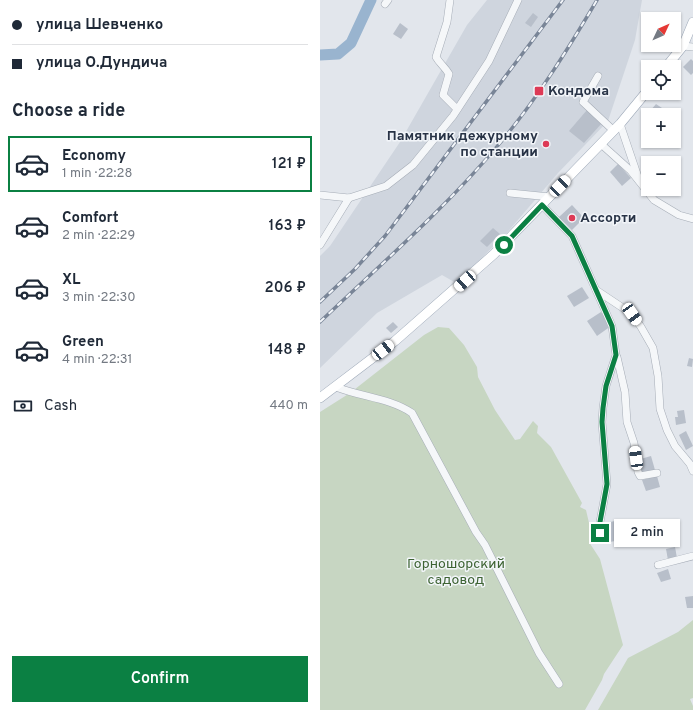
<!DOCTYPE html>
<html lang="en">
<head>
<meta charset="utf-8">
<style>
  :root { --surface:#fff; --page:#f2f2f3; --text:#1f2937; --muted:#747a83; --line:#e0e1e3; --accent:#0b8043 }
  body { margin:0; font-family:Overpass,sans-serif; background:var(--page); color:var(--text); height:100vh; display:flex; flex-direction:column; font-size:15px; white-space:nowrap }
  * { box-sizing:border-box; margin:0 }
  p { font-size:13px; color:var(--muted) }
  .icon { flex:none; width:22px; height:22px; fill:none; stroke:currentColor; stroke-width:2; stroke-linecap:round; stroke-linejoin:round }
  .map { position:relative; flex:1; overflow:hidden }
  .panel { display:flex; flex-direction:column; background:var(--surface); width:320px }
  .panel>* { flex:none }
  .guide { display:grid; align-content:center; height:88px; padding:0 12px; background:var(--surface) }
  .needle { width:26px; rotate:46deg }
  .buttons { position:absolute; left:321px; top:12px; display:grid; gap:8px }
  .buttons a { display:grid; place-items:center; width:40px; height:40px; border-radius:0px; background:var(--surface); box-shadow:0 1px 3px #0004; font-size:20px }
  .end { position:absolute; width:18px; height:18px; margin:-9px; border:5px solid #0b8043; background:#fff; box-shadow:0 0 0 2px #fff }
  .from { border-radius:50% }
  .bubble { position:absolute; height:28px; border-radius:0px; background:var(--surface); box-shadow:0 1px 3px #0004; font-size:13px; font-weight:600; line-height:28px; text-align:center }
  .car { position:absolute; width:12px; height:24px; margin:-12px -6px; border-radius:5px; box-shadow:0 0 3px 1px #0007; background:linear-gradient(#fff 24%,#345 0 40%,#fff 0 76%,#345 0 86%,#fff 0) }
  .guide b { display:flex; align-items:center; gap:14px; height:38px; font-size:15px }
  .guide b+b { border-top:1px solid var(--line) }
  .guide i { width:10px; height:10px; background:var(--text) }
  ul { padding:0; list-style:none }
  li { display:flex; align-items:center; gap:12px; height:56px; margin:0 8px 6px; padding:0 4px; border:2px solid transparent; border-radius:0px }
  li div { flex:1 }
  li b { display:block; font-size:15px }
  li em { font-style:normal; font-weight:600 }
  li.selected { border-color:var(--accent) }
  li>.icon { width:36px; height:36px; stroke-width:1.5 }
  h2 { padding:0 12px; font-size:18px; line-height:48px }
  .pay { display:flex; align-items:center; gap:10px; height:44px; padding:0 12px; font-size:15px }
  .pay p { margin-inline-start:auto }
  .action { display:flex; gap:8px; margin-top:auto; padding:8px 12px }
  .action a { flex:1; height:46px; border-radius:0px; background:var(--accent); color:#fff; font-size:16px; font-weight:600; line-height:46px; text-align:center }
  main { display:flex; flex:1; min-height:0 }
  .map>svg:first-child { display:block }
  .built { fill:#cfd5de }
  .green { fill:#c7d6c2 }
  .lines { fill:none; stroke-linecap:round; stroke-linejoin:round }
  .river { stroke:#99b4cf; stroke-width:11 }
  .building { fill:#b8bfca }
  .minor-casing { stroke:#a6adb7; stroke-width:8 }
  .major-casing { stroke:#9faab9; stroke-width:10 }
  .minor { stroke:#f5f7f9; stroke-width:7 }
  .major { stroke:#fff; stroke-width:9 }
  .rail-casing { stroke:#798597; stroke-width:3.5 }
  .rail { stroke:#f2f5f9; stroke-width:2; stroke-dasharray:6; stroke-linecap:butt }
  .route { stroke:#0b8043; stroke-width:5 }
  .poi-dot { fill:#dd3a56; stroke:#f2f5f9; stroke-width:1.5 }
  .labels { text-anchor:middle; dominant-baseline:central; stroke-width:3; stroke-linejoin:round; paint-order:stroke }
  .poi-label { font-size:14px; font-weight:bold; fill:#283346; stroke:#f2f5f9; text-anchor:start }
  .park-label { font-size:14px; fill:#3d6333; stroke:#f2f5f9 }
</style>
</head>
<body>
<main>
<section class="panel">
<div class="guide">
<b><i class="from"></i>улица Шевченко</b>
<b><i></i>улица О.Дундича</b>
</div>
<h2>Choose a ride</h2>
<ul>
<li class="selected"><svg class="icon" aria-label="car" viewBox="0 0 24 24"><path d="M5 17H2v-5l4-1 3-4h7l3 4 3 1v5h-3M9 17h6M6 11h13"/><circle cx="7" cy="17" r="2"/><circle cx="17" cy="17" r="2"/></svg><div><b>Economy</b><p>1 min · 22:28</p></div><em>121 ₽</em></li>
<li><svg class="icon" aria-label="car" viewBox="0 0 24 24"><path d="M5 17H2v-5l4-1 3-4h7l3 4 3 1v5h-3M9 17h6M6 11h13"/><circle cx="7" cy="17" r="2"/><circle cx="17" cy="17" r="2"/></svg><div><b>Comfort</b><p>2 min · 22:29</p></div><em>163 ₽</em></li>
<li><svg class="icon" aria-label="car" viewBox="0 0 24 24"><path d="M5 17H2v-5l4-1 3-4h7l3 4 3 1v5h-3M9 17h6M6 11h13"/><circle cx="7" cy="17" r="2"/><circle cx="17" cy="17" r="2"/></svg><div><b>XL</b><p>3 min · 22:30</p></div><em>206 ₽</em></li>
<li><svg class="icon" aria-label="car" viewBox="0 0 24 24"><path d="M5 17H2v-5l4-1 3-4h7l3 4 3 1v5h-3M9 17h6M6 11h13"/><circle cx="7" cy="17" r="2"/><circle cx="17" cy="17" r="2"/></svg><div><b>Green</b><p>4 min · 22:31</p></div><em>148 ₽</em></li>
</ul>
<div class="pay"><svg class="icon" aria-label="cash" viewBox="0 0 24 24"><path d="M3 7h18v10H3z"/><circle cx="12" cy="12" r="2"/></svg>Cash<p>440 m</p></div>
<div class="action"><a>Confirm</a></div>
</section>
<div class="map">
<svg width="373" height="710" viewBox="0 0 373 710">
  <rect width="100%" height="100%" fill="#e2e6ec"/>
  <path class="built" d="M167,0H322L315,40L288,121L238,173L185,235L136,283L122,275L57,313L0,368V256L10,246L80,142L147,25Z"/>
  <g class="green">
    <path d="M118,327L129,328L144,345L157,367L158,377L175,410L195,440L200,439L213,421L218,426L217,433L231,447L262,503L260,507L266,510L269,523L273,526L270,533L269,542L280,559L303,645L284,674L282,680L265,710H0V412L30,393L104,335Z"/>
    <path d="M373,620V698L370,699L373,706V710H278L308,658L358,632Z"/>
  </g>
  <g class="lines">
    <path class="river" d="M0,55L18,54L31,43L51,0"/>
  </g>
  <g class="building">
    <path d="M213,13L218,17L211,27L205,23Z"/>
    <path d="M80,23L88,29L81,39L73,34Z"/>
    <path d="M371,59L373,61V73L371,75L363,67Z"/>
    <path d="M336,104L342,108L337,115H335L330,111Z"/>
    <path d="M267,110L282,123L264,143L249,131Z"/>
    <path d="M298,164L311,178L302,186L290,172Z"/>
    <path d="M252,205L264,218L252,230L239,217Z"/>
    <path d="M173,228L180,234L167,247L160,241Z"/>
    <path d="M262,287L269,298L254,307L247,296Z"/>
    <path d="M281,312L291,326L277,336L267,321Z"/>
    <path d="M73,322L78,327L71,333L66,328Z"/>
    <path d="M369,358L373,359L372,367L367,366Z"/>
    <path d="M364,410L366,423L356,425L355,417H358L357,411Z"/>
    <path d="M366,431L373,446L366,450L359,435Z"/>
    <path d="M331,456L335,470L321,473L317,460Z"/>
    <path d="M337,476L340,487L326,491L322,480Z"/>
    <path d="M295,521L300,540L290,542L285,523Z"/>
    <path d="M334,522L336,534L326,536L323,525Z"/>
    <path d="M355,547L357,558L348,560L346,549Z"/>
    <path d="M348,569L351,579L341,582L337,573Z"/>
    <path d="M373,596V608H367L365,597Z"/>
  </g>
  <g class="lines">
    <g class="minor-casing">
      <g id="minor">
        <path d="M130,0L127,22L116,57C120,64 125,67 129,74L123,95L137,109"/>
        <path d="M65,4L68,0"/>
        <path d="M363,46L373,47"/>
        <path d="M278,76L263,102L294,131"/>
        <path d="M300,124L318,177"/>
        <path d="M281,144L311,171L334,200L359,215L373,219"/>
        <path d="M190,193L230,197"/>
        <path d="M0,195L29,198L66,186L93,165L133,116L169,61L198,0"/>
        <path d="M222,205L252,236L276,290L312,314L321,327L333,348L338,376L340,409L347,430L355,446L370,464L373,471"/>
        <path d="M0,245L29,198"/>
        <path d="M276,290L292,326L296,355L286,386L283,408L282,422L287,484L280,522L279,533"/>
        <path d="M297,357L305,392L307,422L314,443L318,472L320,476L337,473"/>
        <path d="M16,387C41,397 70,398 92,413L156,532L165,545L219,653L239,684"/>
        <path d="M338,565L373,556"/>
      </g>
    </g>
    <g class="major-casing">
      <g id="major">
        <path d="M346,67L363,46L373,22"/>
        <path d="M0,398L75,341L174,254L300,124L328,90"/>
      </g>
    </g>
    <use href="#minor" class="minor"/>
    <use href="#major" class="major"/>
    <g class="rail-casing">
      <g id="rail">
        <path d="M0,302L35,269L65,236L243,0"/>
        <path d="M0,322C61,264 126,208 180,143C217,99 248,49 277,0"/>
      </g>
    </g>
    <use href="#rail" class="rail"/>
  </g>
  <g class="lines">
    <path class="route" d="M184,245L222,205L252,236L292,326L296,355L286,386L283,408L282,422L287,484L280,522V533"/>
  </g>
  <g class="poi-dot">
    <rect x="214" y="86" width="10" height="10" rx="2"/>
    <circle cx="226" cy="144" r="4"/>
    <circle cx="252" cy="218" r="4"/>
  </g>
  <g class="labels">
    <g class="poi-label">
      <text x="228" y="91">Кондома</text>
      <text x="218" y="136" text-anchor="end">Памятник дежурному<tspan x="218" dy="16">по станции</tspan></text>
      <text x="260" y="218">Ассорти</text>
    </g>
    <g class="park-label">
      <text x="136" y="564">Горношорский<tspan x="136" dy="16">садовод</tspan></text>
    </g>
  </g>
</svg>
<div class="buttons">
<a><svg class="needle" viewBox="-14 -14 28 28"><path d="M0-13l5 13h-10z" fill="#e53935"/><path d="M0 13l5-13h-10z" fill="#747a83"/></svg></a>
<a><svg class="icon" aria-label="locate" viewBox="0 0 24 24"><circle cx="12" cy="12" r="6"/><path d="M12 2v4M12 18v4M2 12h4M18 12h4"/></svg></a>
<a>+</a>
<a>−</a>
</div>
<i class="end from" style="left:184px;top:245px"></i>
<i class="end" style="left:280px;top:533px"></i>
<div class="bubble" style="left:294px;top:519px;width:66px">2 min</div>
<i class="car" style="left:240px;top:186px;rotate:44deg"></i>
<i class="car" style="left:145px;top:281px;rotate:228deg"></i>
<i class="car" style="left:312px;top:314px;rotate:145deg"></i>
<i class="car" style="left:63px;top:350px;rotate:52deg"></i>
<i class="car" style="left:316px;top:458px;rotate:352deg"></i>
</div>
</main>
</body>
</html>
